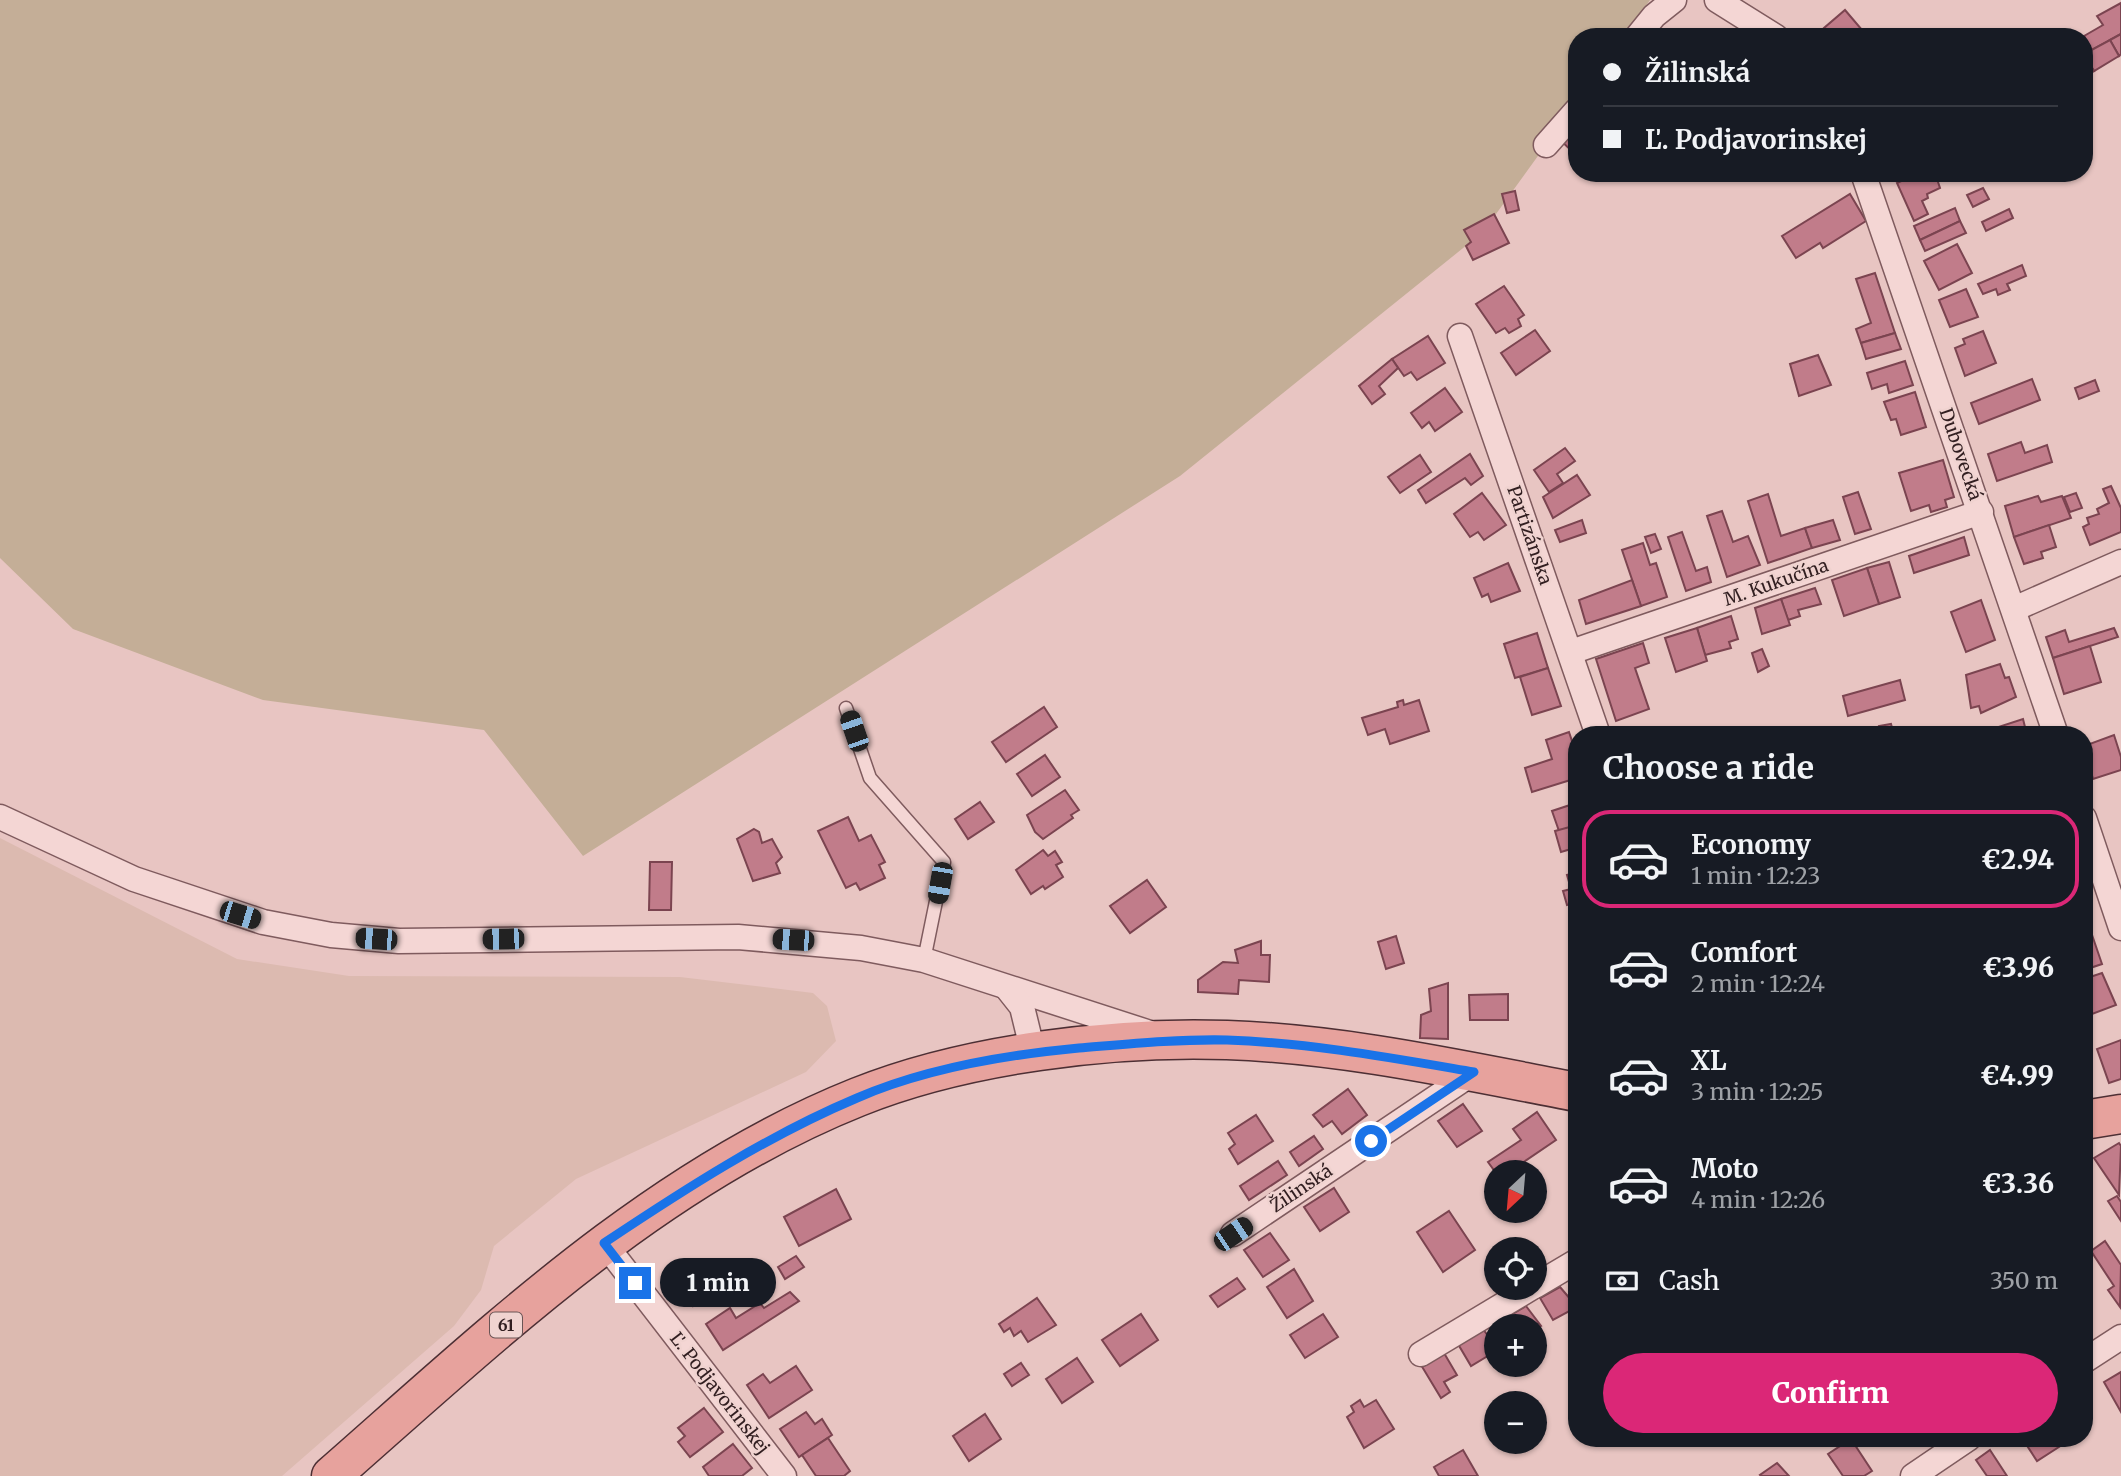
<!DOCTYPE html>
<html lang="en">
<head>
<meta charset="utf-8">
<style>
  :root { --surface:#171b24; --page:#20242c; --text:#f1f3f6; --muted:#9ea1a6; --line:#363941; --accent:#db2777 }
  body { margin:0; font-family:Merriweather,serif; background:var(--page); color:var(--text); height:100vh; display:flex; flex-direction:column; font-size:26px; white-space:nowrap }
  * { box-sizing:border-box; margin:0 }
  p { font-size:23px; color:var(--muted) }
  .icon { flex:none; width:38px; height:38px; fill:none; stroke:currentColor; stroke-width:2; stroke-linecap:round; stroke-linejoin:round }
  .map { position:relative; flex:1; overflow:hidden }
  .details { position:absolute; left:1568px; top:726px; width:525px; height:721px; display:flex; flex-direction:column; background:var(--surface); border-radius:28px; box-shadow:0 2px 5px #0004 }
  .details>* { flex:none }
  .top-card { position:absolute; left:1568px; top:28px; width:525px; height:154px; border-radius:28px; box-shadow:0 2px 5px #0004; display:grid; align-content:center; height:154px; padding:0 35px; background:var(--surface) }
  .needle { width:46px; rotate:206deg }
  .fabs { position:absolute; left:1484px; top:1160px; display:grid; gap:14px }
  .fabs a { display:grid; place-items:center; width:63px; height:63px; border-radius:50%; background:var(--surface); box-shadow:0 2px 5px #0004; font-size:35px }
  .end { position:absolute; width:32px; height:32px; margin:-16px; border:9px solid #1a73e8; background:#fff; box-shadow:0 0 0 4px #fff }
  .from { border-radius:50% }
  .bubble { position:absolute; height:49px; border-radius:24px; background:var(--surface); box-shadow:0 2px 5px #0004; font-size:23px; font-weight:800; line-height:49px; text-align:center }
  .car { position:absolute; width:21px; height:42px; margin:-21px -10px; border-radius:9px; box-shadow:0 0 5px 2px #0007; background:linear-gradient(#222 24%,#8ab4d8 0 40%,#222 0 76%,#8ab4d8 0 86%,#222 0) }
  .top-card b { display:flex; align-items:center; gap:24px; height:66px; font-size:26px }
  .top-card b+b { border-top:2px solid var(--line) }
  .top-card i { width:18px; height:18px; background:var(--text) }
  ul { padding:0; list-style:none }
  li { display:flex; align-items:center; gap:21px; height:98px; margin:0 14px 10px; padding:0 21px; border:4px solid transparent; border-radius:28px }
  li div { flex:1 }
  li b { display:block; font-size:26px }
  li em { font-style:normal; font-weight:800 }
  li.selected { border-color:var(--accent) }
  li>.icon { width:63px; height:63px; stroke-width:1.5 }
  h2 { padding:0 35px; font-size:32px; line-height:84px }
  .pay { display:flex; align-items:center; gap:18px; height:77px; padding:0 35px; font-size:26px }
  .pay p { margin-inline-start:auto }
  .button { display:flex; gap:14px; margin-top:auto; padding:14px 35px }
  .button a { flex:1; height:80px; border-radius:42px; background:var(--accent); color:#fff; font-size:28px; font-weight:800; line-height:80px; text-align:center }
  .map>svg:first-child { display:block }
  .farmland { fill:#dcbab0 }
  .green { fill:#c4ae97 }
  .building { fill:#c17c8a; stroke:#7b4450; stroke-width:2 }
  .lines { fill:none; stroke-linecap:round; stroke-linejoin:round }
  .service-casing { stroke:#7f5b5e; stroke-width:15 }
  .minor-casing { stroke:#7f5b5e; stroke-width:27 }
  .primary-casing { stroke:#4d2f34; stroke-width:41 }
  .service { stroke:#f4d6d4; stroke-width:12 }
  .minor { stroke:#f4d6d4; stroke-width:24 }
  .primary { stroke:#e7a29d; stroke-width:38 }
  .route { stroke:#1a73e8; stroke-width:9 }
  .labels { text-anchor:middle; dominant-baseline:central; stroke-width:5; stroke-linejoin:round; paint-order:stroke }
  .shield { fill:#f0d3d0; stroke:#6a5455; stroke-width:2 }
  .shield-label { font-size:16px; font-weight:bold; fill:#311e20 }
  .street-label { font-size:18px; fill:#311e20; stroke:#f0d3d0 }
</style>
</head>
<body>
<div class="map">
<svg width="2121" height="1476" viewBox="0 0 2121 1476">
  <rect width="100%" height="100%" fill="#e8c5c2"/>
  <path class="farmland" d="M0,838L237,959L349,976L680,977L813,993L827,1006L836,1041L806,1072L576,1179L494,1246L481,1290L454,1326L282,1476H0Z"/>
  <path class="green" d="M0,0H1650L1624,37H1577V102L1483,232L1180,476L583,856L484,730L263,700L73,629L0,558Z"/>
  <g class="building">
    <path d="M2121,3V34L2092,50L2084,36L2103,25L2097,16Z"/>
    <path d="M1845,10L1868,37H1831L1824,28Z"/>
    <path d="M2121,34V54L2119,56L2110,40Z"/>
    <path d="M2110,40L2119,56L2094,71L2084,54Z"/>
    <path d="M2084,55L2094,71L2084,76Z"/>
    <path d="M1577,117V156L1557,137Z"/>
    <path d="M1918,173H1935L1940,188L1927,194L1928,198L1922,201L1928,214L1914,221L1897,183Z"/>
    <path d="M1983,188L1989,199L1973,207L1967,195Z"/>
    <path d="M1515,191L1519,210L1507,213L1502,194Z"/>
    <path d="M1850,194L1866,221L1823,248L1820,243L1796,258L1782,236Z"/>
    <path d="M1955,208L1960,221L1920,240L1914,226Z"/>
    <path d="M2009,209L2013,218L1986,231L1982,222Z"/>
    <path d="M1494,214L1509,243L1473,260L1466,246L1471,242L1464,230Z"/>
    <path d="M1960,221L1966,233L1925,251L1920,240Z"/>
    <path d="M1957,244L1972,273L1939,290L1924,261Z"/>
    <path d="M2022,265L2026,276L2007,284L2010,290L1998,295L1996,289L1983,294L1978,284Z"/>
    <path d="M1875,273L1895,333L1861,343L1856,329L1871,323L1856,279Z"/>
    <path d="M1504,286L1524,315L1518,319L1521,326L1509,333L1505,328L1496,333L1476,304Z"/>
    <path d="M1966,289L1978,317L1950,327L1939,300Z"/>
    <path d="M1535,330L1550,351L1516,375L1501,353Z"/>
    <path d="M1983,331L1996,363L1965,376L1955,348L1965,344L1963,339Z"/>
    <path d="M1895,333L1901,349L1866,359L1861,343Z"/>
    <path d="M1428,336L1445,363L1417,380L1411,372L1404,376L1392,359Z"/>
    <path d="M1818,355L1831,385L1799,396L1790,364Z"/>
    <path d="M1392,359L1398,368L1379,386L1385,394L1372,404L1359,386Z"/>
    <path d="M1905,361L1913,385L1889,393L1887,384L1872,389L1867,373Z"/>
    <path d="M2032,379L2040,400L1979,424L1971,403Z"/>
    <path d="M2095,380L2099,391L2079,399L2075,388Z"/>
    <path d="M1445,388L1462,412L1435,431L1429,422L1422,428L1411,413Z"/>
    <path d="M1915,392L1926,427L1901,435L1896,419L1891,420L1884,402Z"/>
    <path d="M2021,442L2025,453L2047,445L2052,462L1997,481L1988,454Z"/>
    <path d="M1565,448L1575,461L1557,474L1563,483L1549,492L1534,470Z"/>
    <path d="M1470,454L1483,476L1471,485L1465,478L1426,503L1418,490Z"/>
    <path d="M1420,455L1431,472L1400,493L1388,477Z"/>
    <path d="M1943,460L1954,497L1945,500L1947,507L1931,512L1929,505L1911,511L1899,473Z"/>
    <path d="M1577,475L1590,495L1553,518L1543,497Z"/>
    <path d="M2111,486L2121,508V532L2090,545L2083,527L2089,524L2087,518L2099,514L2097,509L2109,503L2103,489Z"/>
    <path d="M1858,492L1871,529L1855,534L1843,497Z"/>
    <path d="M1482,493L1506,525L1484,540L1478,532L1470,537L1454,514Z"/>
    <path d="M2076,493L2082,508L2070,512L2064,497Z"/>
    <path d="M1768,494L1781,536L1805,528L1812,548L1768,563L1748,501Z"/>
    <path d="M2038,496L2041,502L2062,496L2071,518L2014,537L2005,506Z"/>
    <path d="M1722,511L1733,542L1748,536L1760,565L1727,577L1707,516Z"/>
    <path d="M1582,520L1586,533L1560,542L1555,530Z"/>
    <path d="M1833,520L1840,540L1812,548L1805,528Z"/>
    <path d="M2049,525L2056,547L2041,552L2043,558L2024,564L2014,537Z"/>
    <path d="M1682,532L1696,571L1707,567L1711,582L1686,591L1668,537Z"/>
    <path d="M1655,534L1661,549L1651,553L1645,537Z"/>
    <path d="M1964,537L1969,555L1914,573L1909,556Z"/>
    <path d="M1643,543L1650,565L1656,563L1667,597L1641,606L1622,550Z"/>
    <path d="M1889,562L1900,597L1879,604L1867,568Z"/>
    <path d="M1508,563L1520,591L1491,602L1488,594L1482,597L1474,578Z"/>
    <path d="M1867,568L1879,604L1844,616L1832,580Z"/>
    <path d="M1632,580L1641,606L1586,624L1579,600Z"/>
    <path d="M1815,588L1821,604L1798,610L1800,616L1788,620L1781,599Z"/>
    <path d="M1781,599L1790,625L1762,634L1755,608Z"/>
    <path d="M1981,600L1995,640L1966,652L1951,612Z"/>
    <path d="M1731,616L1738,639L1729,642L1731,648L1705,655L1697,628Z"/>
    <path d="M1697,628L1707,661L1676,672L1665,638Z"/>
    <path d="M2114,628L2118,637L2053,658L2046,637L2065,630L2069,642Z"/>
    <path d="M1537,633L1548,668L1515,678L1504,644Z"/>
    <path d="M1643,643L1649,663L1635,668L1649,709L1616,721L1596,659Z"/>
    <path d="M2090,646L2101,682L2064,694L2053,658Z"/>
    <path d="M1762,649L1769,666L1758,672L1752,653Z"/>
    <path d="M2000,664L2005,678L2009,677L2016,697L1981,713L1979,706L1971,708L1966,675Z"/>
    <path d="M1548,668L1561,706L1532,715L1520,677Z"/>
    <path d="M1900,680L1905,700L1848,716L1843,696Z"/>
    <path d="M1403,700L1404,705L1419,700L1429,731L1390,744L1385,729L1368,735L1362,718L1398,707L1397,702Z"/>
    <path d="M1044,707L1057,727L1006,762L992,742Z"/>
    <path d="M2023,719L2027,735H1988L1986,731Z"/>
    <path d="M1891,724L1894,735H1881L1879,726Z"/>
    <path d="M1569,732L1577,756V778L1532,792L1525,768L1552,759L1546,740Z"/>
    <path d="M2114,735L2121,757V770L2093,779L2084,746Z"/>
    <path d="M1045,755L1060,777L1032,796L1017,774Z"/>
    <path d="M1577,789V825L1559,831L1552,811L1573,804L1570,792Z"/>
    <path d="M1065,790L1079,810L1071,815L1073,818L1043,839L1035,832L1027,815Z"/>
    <path d="M980,802L994,822L968,839L955,819Z"/>
    <path d="M848,817L859,841L871,835L885,862L879,865L885,878L860,890L856,883L846,888L818,831Z"/>
    <path d="M1577,825V856L1574,857L1571,849L1561,852L1555,831Z"/>
    <path d="M754,829L759,832L762,843L772,839L782,857L776,863L780,873L753,881L737,839Z"/>
    <path d="M1043,850L1048,856L1055,851L1062,862L1056,865L1063,877L1045,889L1043,886L1031,894L1016,870Z"/>
    <path d="M650,862H672L671,910H649Z"/>
    <path d="M1577,872V902L1567,905L1563,891L1571,889L1567,875Z"/>
    <path d="M1147,880L1166,907L1130,933L1110,906Z"/>
    <path d="M2091,932L2102,964L2084,970V934Z"/>
    <path d="M1396,936L1404,963L1386,969L1378,942Z"/>
    <path d="M1261,941V955H1270L1269,982L1239,980L1238,994L1198,992V980L1223,962L1238,963L1235,950Z"/>
    <path d="M2102,973L2116,1005L2084,1017V979Z"/>
    <path d="M1448,983V1039L1420,1038L1421,1015L1431,1011L1429,989Z"/>
    <path d="M1508,994V1020H1470L1469,995Z"/>
    <path d="M2121,1040V1079L2109,1083L2097,1049Z"/>
    <path d="M1348,1089L1367,1115L1342,1134L1332,1121L1323,1127L1313,1115Z"/>
    <path d="M1463,1104L1482,1131L1457,1147L1438,1121Z"/>
    <path d="M1537,1112L1556,1140L1509,1172L1496,1173L1488,1162L1521,1140L1513,1129Z"/>
    <path d="M1256,1115L1273,1141L1238,1164L1229,1149L1235,1144L1228,1133Z"/>
    <path d="M1314,1136L1323,1149L1299,1166L1290,1152Z"/>
    <path d="M2119,1143L2121,1146L2119,1195L2094,1158Z"/>
    <path d="M1278,1161L1287,1175L1249,1200L1240,1186Z"/>
    <path d="M1334,1188L1349,1212L1320,1231L1304,1207Z"/>
    <path d="M836,1189L851,1219L799,1246L784,1217Z"/>
    <path d="M2117,1196L2121,1202V1221L2108,1201Z"/>
    <path d="M1449,1211L1475,1250L1443,1272L1417,1232Z"/>
    <path d="M1270,1233L1289,1260L1263,1277L1244,1250Z"/>
    <path d="M2105,1241L2121,1265L2120,1307L2108,1290L2114,1286L2091,1251Z"/>
    <path d="M796,1256L804,1267L785,1279L778,1267Z"/>
    <path d="M702,1261L709,1271L716,1267L727,1283L693,1306L676,1279Z"/>
    <path d="M1294,1269L1313,1301L1287,1318L1267,1287Z"/>
    <path d="M1237,1278L1245,1289L1218,1307L1210,1296Z"/>
    <path d="M1560,1287L1577,1307L1553,1320L1540,1298Z"/>
    <path d="M790,1292L799,1301L723,1350L706,1324L730,1308L736,1318L760,1303L764,1308Z"/>
    <path d="M1037,1298L1056,1325L1028,1342L1021,1331L1014,1336L1010,1328L1004,1332L999,1324Z"/>
    <path d="M1526,1306L1541,1326L1535,1329V1326H1499L1497,1323Z"/>
    <path d="M1141,1314L1158,1340L1120,1366L1102,1340Z"/>
    <path d="M1323,1314L1338,1337L1305,1358L1290,1335Z"/>
    <path d="M1483,1329L1491,1340L1496,1338V1351L1471,1366L1458,1344Z"/>
    <path d="M1444,1353L1457,1375L1444,1382L1450,1392L1441,1398L1421,1365Z"/>
    <path d="M1077,1358L1093,1382L1062,1403L1046,1379Z"/>
    <path d="M1021,1363L1029,1375L1012,1386L1004,1374Z"/>
    <path d="M796,1366L812,1390L769,1418L747,1385L763,1374L770,1383Z"/>
    <path d="M2121,1372V1412L2104,1382Z"/>
    <path d="M1360,1400L1364,1407L1376,1400L1394,1429L1364,1448L1347,1417L1354,1412L1351,1406Z"/>
    <path d="M704,1408L723,1432L690,1457L678,1442L685,1436L678,1428Z"/>
    <path d="M806,1412L815,1424L822,1419L832,1435L799,1457L780,1429Z"/>
    <path d="M985,1414L1001,1439L969,1461L953,1436Z"/>
    <path d="M828,1438L850,1471L844,1476H816L802,1455Z"/>
    <path d="M2022,1438H2058L2062,1445L2037,1461Z"/>
    <path d="M1851,1439L1872,1471L1864,1476H1843L1828,1454Z"/>
    <path d="M733,1444L752,1468L742,1476H709L703,1467Z"/>
    <path d="M1463,1450L1478,1476H1439L1434,1467Z"/>
    <path d="M1990,1450L2007,1476H1987L1976,1460Z"/>
    <path d="M1777,1463L1789,1476H1761L1760,1475Z"/>
  </g>
  <g class="lines">
    <g class="service-casing">
      <path id="service" d="M846,708L870,778L944,862L924,960"/>
    </g>
    <g class="minor-casing">
      <g id="minor">
        <path d="M1717,0L1776,37"/>
        <path d="M1637,37L1654,16L1674,0"/>
        <path d="M1546,145L1577,110"/>
        <path d="M1863,173L2056,735"/>
        <path d="M1460,336L1598,735"/>
        <path d="M2014,609L2121,562"/>
        <path d="M1571,652L1981,512"/>
        <path d="M0,817L134,879L263,922L331,935L399,941L738,937L861,948L924,960L1150,1033"/>
        <path d="M2084,818L2121,928"/>
        <path d="M1007,988L1022,1007L1033,1052"/>
        <path d="M1233,1234L1474,1072"/>
        <path d="M604,1243L784,1476"/>
        <path d="M1535,1286L1577,1261"/>
        <path d="M1421,1354L1531,1288"/>
        <path d="M2084,1361L2121,1337"/>
        <path d="M1913,1476L1969,1438"/>
      </g>
    </g>
    <g class="primary-casing">
      <g id="primary">
        <path d="M2084,1120L2121,1114"/>
        <path d="M331,1476C493,1334 655,1178 858,1097C965,1054 1112,1036 1227,1040C1345,1044 1461,1070 1577,1092"/>
      </g>
    </g>
    <use href="#service" class="service"/>
    <use href="#minor" class="minor"/>
    <use href="#primary" class="primary"/>
  </g>
  <g class="lines">
    <path class="route" d="M635,1283L604,1243C685,1189 767,1136 857,1098C926,1068 1004,1055 1079,1048C1128,1044 1177,1039 1227,1040C1311,1043 1392,1058 1474,1072L1371,1141"/>
  </g>
  <g class="labels">
    <rect class="shield" x="490" y="1312.5" width="32" height="25" rx="5"/>
    <g class="shield-label">
      <text x="506" y="1325">61</text>
    </g>
    <g class="street-label">
      <text transform="translate(1961 454) rotate(71)">Dubovecká</text>
      <text transform="translate(1530 535) rotate(71)">Partizánska</text>
      <text transform="translate(1776 582) rotate(-19)">M. Kukučína</text>
      <text transform="translate(1301 1188) rotate(-34)">Žilinská</text>
      <text transform="translate(720 1393) rotate(52)">Ľ. Podjavorinskej</text>
    </g>
  </g>
</svg>
<div class="fabs">
<a><svg class="needle" viewBox="-14 -14 28 28"><path d="M0-13l5 13h-10z" fill="#e53935"/><path d="M0 13l5-13h-10z" fill="#9ea1a6"/></svg></a>
<a><svg class="icon" aria-label="locate" viewBox="0 0 24 24"><circle cx="12" cy="12" r="6"/><path d="M12 2v4M12 18v4M2 12h4M18 12h4"/></svg></a>
<a>+</a>
<a>−</a>
</div>
<i class="end from" style="left:1371px;top:1141px"></i>
<i class="end" style="left:635px;top:1283px"></i>
<div class="bubble" style="left:660px;top:1258px;width:116px">1 min</div>
<i class="car" style="left:854px;top:731px;rotate:341deg"></i>
<i class="car" style="left:940px;top:883px;rotate:190deg"></i>
<i class="car" style="left:240px;top:915px;rotate:107deg"></i>
<i class="car" style="left:376px;top:939px;rotate:274deg"></i>
<i class="car" style="left:503px;top:939px;rotate:269deg"></i>
<i class="car" style="left:793px;top:940px;rotate:273deg"></i>
<i class="car" style="left:1233px;top:1234px;rotate:56deg"></i>
<div class="top-card">
<b><i class="from"></i>Žilinská</b>
<b><i></i>Ľ. Podjavorinskej</b>
</div>
<section class="details">
<h2>Choose a ride</h2>
<ul>
<li class="selected"><svg class="icon" aria-label="car" viewBox="0 0 24 24"><path d="M5 17H2v-5l4-1 3-4h7l3 4 3 1v5h-3M9 17h6M6 11h13"/><circle cx="7" cy="17" r="2"/><circle cx="17" cy="17" r="2"/></svg><div><b>Economy</b><p>1 min · 12:23</p></div><em>€2.94</em></li>
<li><svg class="icon" aria-label="car" viewBox="0 0 24 24"><path d="M5 17H2v-5l4-1 3-4h7l3 4 3 1v5h-3M9 17h6M6 11h13"/><circle cx="7" cy="17" r="2"/><circle cx="17" cy="17" r="2"/></svg><div><b>Comfort</b><p>2 min · 12:24</p></div><em>€3.96</em></li>
<li><svg class="icon" aria-label="car" viewBox="0 0 24 24"><path d="M5 17H2v-5l4-1 3-4h7l3 4 3 1v5h-3M9 17h6M6 11h13"/><circle cx="7" cy="17" r="2"/><circle cx="17" cy="17" r="2"/></svg><div><b>XL</b><p>3 min · 12:25</p></div><em>€4.99</em></li>
<li><svg class="icon" aria-label="car" viewBox="0 0 24 24"><path d="M5 17H2v-5l4-1 3-4h7l3 4 3 1v5h-3M9 17h6M6 11h13"/><circle cx="7" cy="17" r="2"/><circle cx="17" cy="17" r="2"/></svg><div><b>Moto</b><p>4 min · 12:26</p></div><em>€3.36</em></li>
</ul>
<div class="pay"><svg class="icon" aria-label="cash" viewBox="0 0 24 24"><path d="M3 7h18v10H3z"/><circle cx="12" cy="12" r="2"/></svg>Cash<p>350 m</p></div>
<div class="button"><a>Confirm</a></div>
</section>
</div>
</body>
</html>
